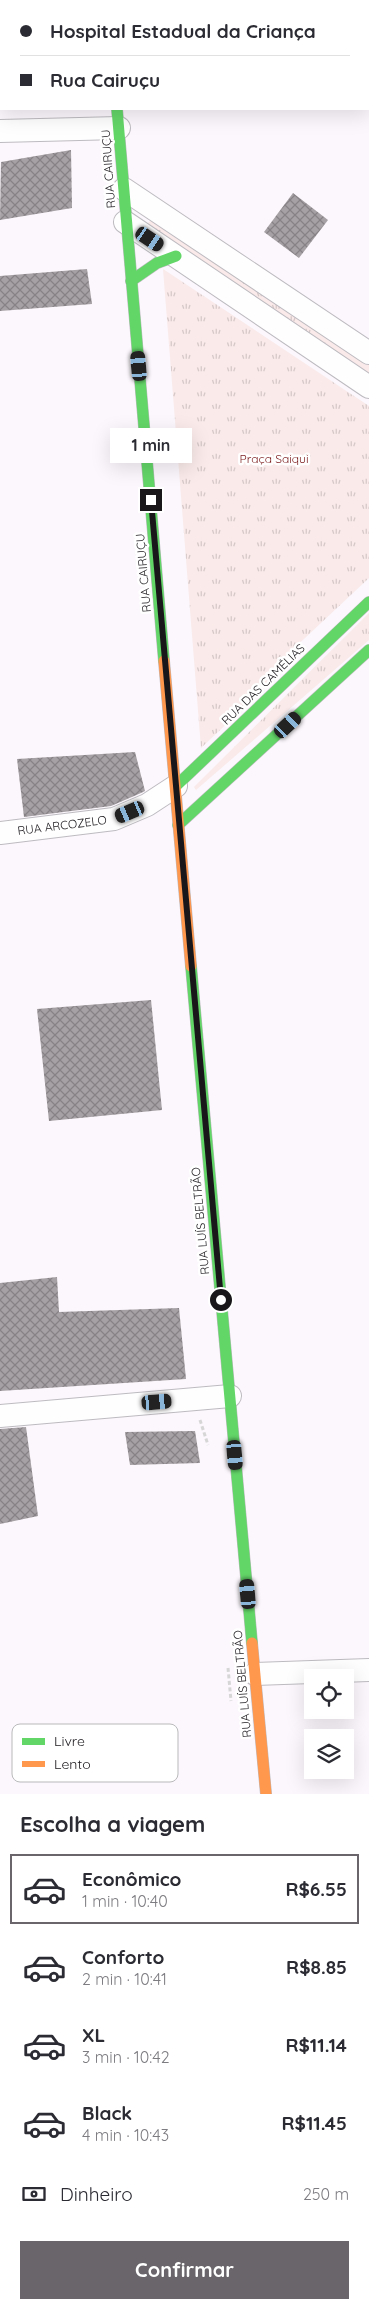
<!DOCTYPE html>
<html lang="pt">
<head>
<meta charset="utf-8">
<style>
  :root { --surface:#fff; --page:#f7f7f7; --text:#2b2b33; --muted:#7c7c81; --line:#e1e1e2; --accent:#69656a }
  body { margin:0; font-family:Quicksand,sans-serif; background:var(--page); color:var(--text); height:100vh; display:flex; flex-direction:column; font-size:19px; white-space:nowrap }
  * { box-sizing:border-box; margin:0 }
  p { font-size:16px; color:var(--muted) }
  .icon { flex:none; width:28px; height:28px; fill:none; stroke:currentColor; stroke-width:2; stroke-linecap:round; stroke-linejoin:round }
  .map { position:relative; height:1794px; overflow:hidden }
  .details { display:flex; flex-direction:column; background:var(--surface); flex:1 }
  .details>* { flex:none }
  .guide { position:absolute; left:0px; top:0px; width:370px; height:110px; box-shadow:0 5px 20px #0002; display:grid; align-content:center; height:110px; padding:0 20px; background:var(--surface) }
  .tools { position:absolute; left:304px; top:1669px; display:grid; gap:10px }
  .tools a { display:grid; place-items:center; width:50px; height:50px; border-radius:0px; background:var(--surface); box-shadow:0 5px 20px #0002; font-size:25px }
  .end { position:absolute; width:22px; height:22px; margin:-11px; border:6px solid #1a171b; background:#fff; box-shadow:0 0 0 2px #fff }
  .from { border-radius:50% }
  .bubble { position:absolute; height:35px; border-radius:0px; background:var(--surface); box-shadow:0 5px 20px #0002; font-size:16px; font-weight:800; line-height:35px; text-align:center }
  .car { position:absolute; width:15px; height:30px; margin:-15px -8px; border-radius:6px; box-shadow:0 0 4px 1px #0007; background:linear-gradient(#222 24%,#8ab4d8 0 40%,#222 0 76%,#8ab4d8 0 86%,#222 0) }
  .guide b { display:flex; align-items:center; gap:18px; height:48px; font-size:19px }
  .guide b+b { border-top:1px solid var(--line) }
  .guide i { width:12px; height:12px; background:var(--text) }
  ul { padding:0; list-style:none }
  li { display:flex; align-items:center; gap:15px; height:70px; margin:0 10px 8px; padding:0 10px; border:2px solid transparent; border-radius:0px }
  li div { flex:1 }
  li b { display:block; font-size:19px }
  li em { font-style:normal; font-weight:800 }
  li.selected { border-color:var(--accent) }
  li>.icon { width:45px; height:45px; stroke-width:1.5 }
  h2 { padding:0 20px; font-size:22px; line-height:60px }
  .pay { display:flex; align-items:center; gap:12px; height:55px; padding:0 20px; font-size:19px }
  .pay p { margin-inline-start:auto }
  .cta { display:flex; gap:10px; margin-top:auto; padding:10px 20px }
  .cta a { flex:1; height:58px; border-radius:0px; background:var(--accent); color:#fff; font-size:20px; font-weight:800; line-height:58px; text-align:center }
  .map>svg:first-child { display:block }
  .park { fill:url(#park-tufts) }
  .building { fill:url(#building-cross-hatch) }
  .lines { fill:none; stroke-linecap:round; stroke-linejoin:round }
  .street-casing { stroke:#bebbc0; stroke-width:24 }
  .fast-casing { stroke:#bebbc0; stroke-width:12 }
  .slow-casing { stroke:#bebbc0; stroke-width:12 }
  .path { stroke:#d7d6d7; stroke-width:3; stroke-dasharray:4 2.5; stroke-linecap:butt }
  .street { stroke:#fefeff; stroke-width:22 }
  .fast { stroke:#63d668; stroke-width:11 }
  .slow { stroke:#ff974d; stroke-width:11 }
  .route { stroke:#1a171b; stroke-width:6 }
  .labels { text-anchor:middle; dominant-baseline:central; stroke-width:5; stroke-linejoin:round; paint-order:stroke }
  .street-label { font-size:12px; fill:#1a171b; stroke:#fff }
  .park-label { font-size:12px; fill:#7a181a; stroke:#fff }
  .key { fill:#fff; stroke:#bab9bb; stroke-width:1 }
  .key-label { font-size:14px; fill:#1a171b }
</style>
</head>
<body>
<div class="map">
<svg width="369" height="1794" viewBox="0 0 369 1794">
  <defs>
    <pattern id="park-tufts" width="24" height="20" patternUnits="userSpaceOnUse" patternTransform="scale(1.25)"><rect width="24" height="20" fill="#faeaea"/><path d="M3 7l-1-3M5 7V3M7 7l1-3M15 17l-1-3M17 17v-4M19 17l1-3" fill="none" stroke="#d6c8c8"/></pattern>
    <pattern id="building-cross-hatch" width="8" height="8" patternUnits="userSpaceOnUse" patternTransform="scale(1.25)"><rect width="8" height="8" fill="#a5a1a4"/><path d="M0 0l8 8M0 8l8-8" fill="none" stroke="#868285"/></pattern>
  </defs>
  <rect width="100%" height="100%" fill="#fbf7fc"/>
  <g class="park">
    <path d="M153,219L369,359V384L145,225Z"/>
    <path d="M163,269L369,406V578L273,668V680L201,748Z"/>
    <path d="M369,613V640L196,790L194,787Z"/>
  </g>
  <g class="building">
    <path d="M71,150L72,208L0,220L1,162Z"/>
    <path d="M293,193L328,220L299,258L264,232Z"/>
    <path d="M87,269L92,304L0,311V276Z"/>
    <path d="M135,752L145,791L141,793L111,806L24,817L17,759Z"/>
    <path d="M151,1000L162,1110L49,1121L37,1009Z"/>
    <path d="M57,1277L59,1312L179,1308L186,1379L0,1391V1283Z"/>
    <path d="M26,1427L38,1516L0,1524V1429Z"/>
    <path d="M195,1431L200,1463L130,1465L125,1432Z"/>
  </g>
  <g class="lines">
    <g class="street-casing">
      <g id="street">
        <path d="M269,0L271,1"/>
        <path d="M146,1L147,0"/>
        <path d="M0,131L119,128"/>
        <path d="M124,189L369,353"/>
        <path d="M125,222L369,387"/>
        <path d="M0,833L114,819L147,805L176,786"/>
        <path d="M0,1416L230,1396"/>
        <path d="M255,1674L369,1670"/>
      </g>
    </g>
    <g class="fast-casing">
      <g id="fast">
        <path d="M107,0V1"/>
        <path d="M117,109L164,661"/>
        <path d="M131,281L157,263L176,256"/>
        <path d="M176,786L369,602"/>
        <path d="M178,825L369,650"/>
        <path d="M191,966L252,1643"/>
      </g>
    </g>
    <g class="slow-casing">
      <g id="slow">
        <path d="M164,661L191,966"/>
        <path d="M252,1643L266,1794"/>
      </g>
    </g>
    <g class="path">
      <path d="M200,1420L208,1445"/>
      <path d="M228,1668L231,1701"/>
    </g>
    <use href="#street" class="street"/>
    <use href="#fast" class="fast"/>
    <use href="#slow" class="slow"/>
  </g>
  <g class="lines">
    <path class="route" d="M151,500L221,1300"/>
  </g>
  <g class="labels">
    <g class="street-label">
      <text transform="translate(108 169) rotate(-94)">RUA CAIRUÇU</text>
      <text transform="translate(143 573) rotate(-95)">RUA CAIRUÇU</text>
      <text transform="translate(263 684) rotate(-44)">RUA DAS CAMÉLIAS</text>
      <text transform="translate(62 825) rotate(-7)">RUA ARCOZELO</text>
      <text transform="translate(200 1221) rotate(-95)">RUA LUÍS BELTRÃO</text>
      <text transform="translate(242 1684) rotate(-95)">RUA LUÍS BELTRÃO</text>
    </g>
    <g class="park-label">
      <text x="274" y="458">Praça Saiqui</text>
    </g>
  </g>
  <rect x="12" y="1724" width="166" height="58" rx="8" class="key"/>
  <rect x="22" y="1738" width="23" height="7" fill="#63d668"/>
  <rect x="22" y="1761" width="23" height="6" fill="#ff974d"/>
  <g class="key-label">
    <text x="54" y="1746">Livre</text>
    <text x="54" y="1769">Lento</text>
  </g>
</svg>
<div class="tools">
<a><svg class="icon" aria-label="locate" viewBox="0 0 24 24"><circle cx="12" cy="12" r="6"/><path d="M12 2v4M12 18v4M2 12h4M18 12h4"/></svg></a>
<a><svg class="icon" aria-label="layers" viewBox="0 0 24 24"><path d="M12 4l9 5-9 5-9-5zM3 14l9 5 9-5"/></svg></a>
</div>
<i class="end from" style="left:221px;top:1300px"></i>
<i class="end" style="left:151px;top:500px"></i>
<div class="bubble" style="left:110px;top:428px;width:82px">1 min</div>
<i class="car" style="left:150px;top:239px;rotate:124deg"></i>
<i class="car" style="left:139px;top:366px;rotate:355deg"></i>
<i class="car" style="left:288px;top:725px;rotate:47deg"></i>
<i class="car" style="left:130px;top:812px;rotate:247deg"></i>
<i class="car" style="left:157px;top:1402px;rotate:85deg"></i>
<i class="car" style="left:235px;top:1455px;rotate:175deg"></i>
<i class="car" style="left:248px;top:1594px;rotate:355deg"></i>
<div class="guide">
<b><i class="from"></i>Hospital Estadual da Criança</b>
<b><i></i>Rua Cairuçu</b>
</div>
</div>
<section class="details">
<h2>Escolha a viagem</h2>
<ul>
<li class="selected"><svg class="icon" aria-label="car" viewBox="0 0 24 24"><path d="M5 17H2v-5l4-1 3-4h7l3 4 3 1v5h-3M9 17h6M6 11h13"/><circle cx="7" cy="17" r="2"/><circle cx="17" cy="17" r="2"/></svg><div><b>Econômico</b><p>1 min · 10:40</p></div><em>R$6.55</em></li>
<li><svg class="icon" aria-label="car" viewBox="0 0 24 24"><path d="M5 17H2v-5l4-1 3-4h7l3 4 3 1v5h-3M9 17h6M6 11h13"/><circle cx="7" cy="17" r="2"/><circle cx="17" cy="17" r="2"/></svg><div><b>Conforto</b><p>2 min · 10:41</p></div><em>R$8.85</em></li>
<li><svg class="icon" aria-label="car" viewBox="0 0 24 24"><path d="M5 17H2v-5l4-1 3-4h7l3 4 3 1v5h-3M9 17h6M6 11h13"/><circle cx="7" cy="17" r="2"/><circle cx="17" cy="17" r="2"/></svg><div><b>XL</b><p>3 min · 10:42</p></div><em>R$11.14</em></li>
<li><svg class="icon" aria-label="car" viewBox="0 0 24 24"><path d="M5 17H2v-5l4-1 3-4h7l3 4 3 1v5h-3M9 17h6M6 11h13"/><circle cx="7" cy="17" r="2"/><circle cx="17" cy="17" r="2"/></svg><div><b>Black</b><p>4 min · 10:43</p></div><em>R$11.45</em></li>
</ul>
<div class="pay"><svg class="icon" aria-label="cash" viewBox="0 0 24 24"><path d="M3 7h18v10H3z"/><circle cx="12" cy="12" r="2"/></svg>Dinheiro<p>250 m</p></div>
<div class="cta"><a>Confirmar</a></div>
</section>
</body>
</html>
